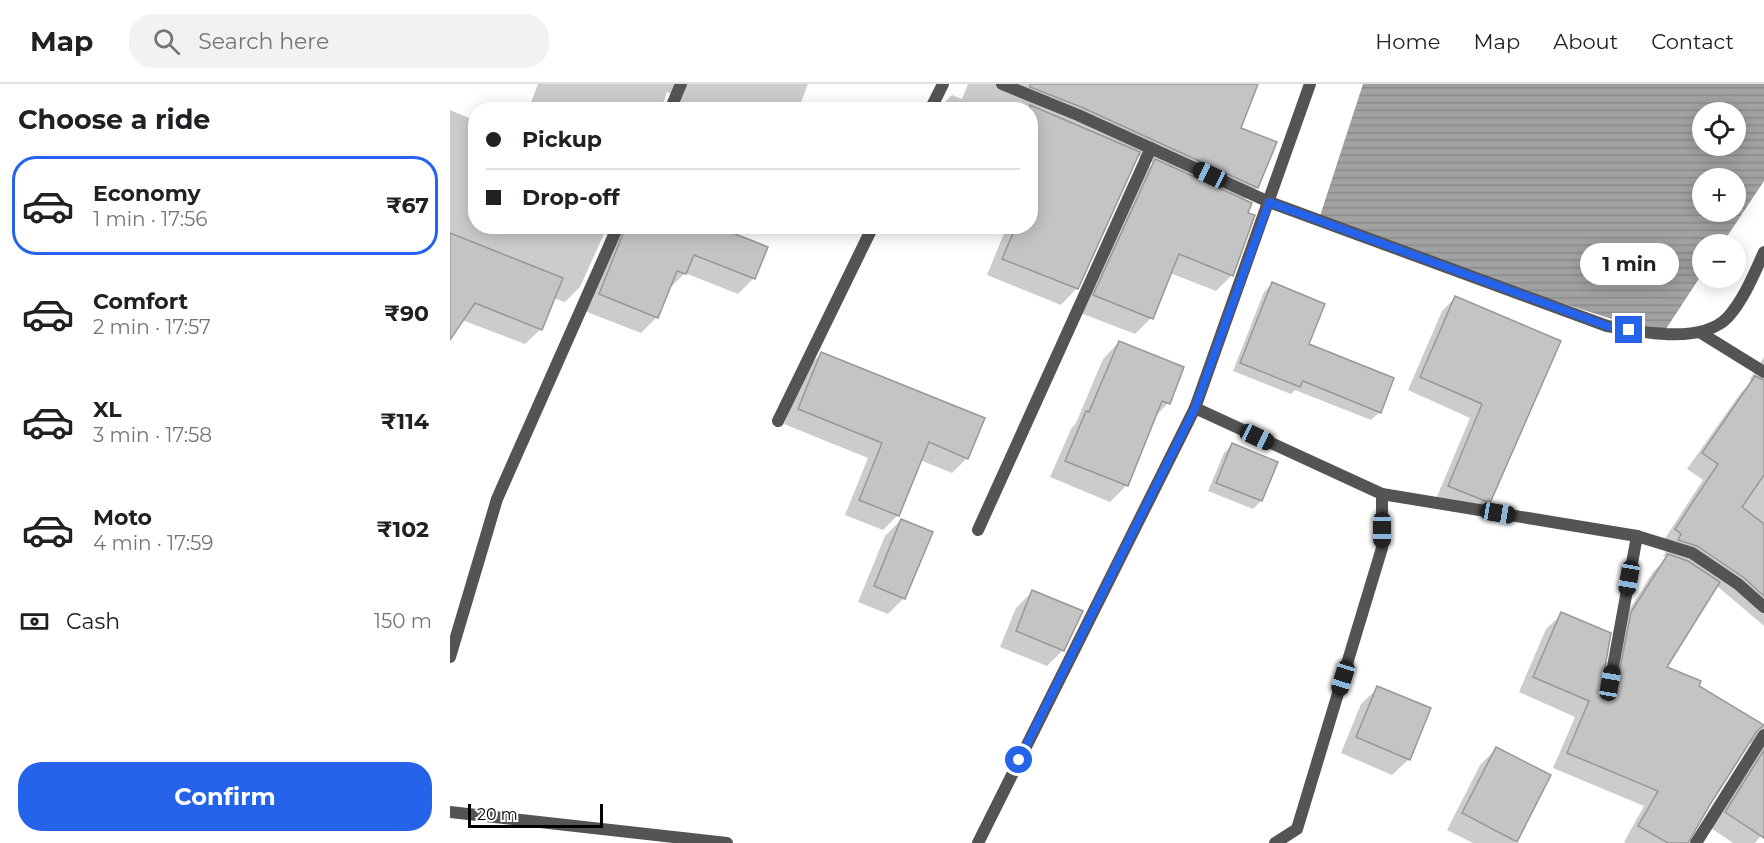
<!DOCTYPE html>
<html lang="en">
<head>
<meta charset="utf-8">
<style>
  :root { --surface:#fff; --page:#f2f2f2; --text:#202124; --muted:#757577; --line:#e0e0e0; --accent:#2563eb }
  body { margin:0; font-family:Montserrat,sans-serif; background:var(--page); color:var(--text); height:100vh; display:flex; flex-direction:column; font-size:22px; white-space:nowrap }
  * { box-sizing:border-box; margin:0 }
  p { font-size:20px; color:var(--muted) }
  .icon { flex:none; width:33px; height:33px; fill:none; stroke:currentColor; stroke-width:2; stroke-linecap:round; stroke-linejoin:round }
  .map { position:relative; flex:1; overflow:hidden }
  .details { display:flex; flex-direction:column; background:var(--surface); width:450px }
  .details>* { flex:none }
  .hud { position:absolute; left:18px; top:18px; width:570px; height:132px; border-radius:24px; box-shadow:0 3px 15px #0003; display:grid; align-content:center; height:132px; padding:0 18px; background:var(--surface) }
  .fabs { position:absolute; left:1242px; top:18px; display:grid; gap:12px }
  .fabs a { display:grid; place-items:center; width:54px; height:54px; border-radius:50%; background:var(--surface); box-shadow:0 3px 15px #0003; font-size:30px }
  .scale { position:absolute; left:18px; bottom:15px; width:135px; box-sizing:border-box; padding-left:6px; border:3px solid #000; border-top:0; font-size:16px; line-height:21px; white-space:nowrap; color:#000; -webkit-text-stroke:4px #fff; paint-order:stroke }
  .end { position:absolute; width:27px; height:27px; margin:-14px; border:8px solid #2563eb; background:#fff; box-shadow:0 0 0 3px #fff }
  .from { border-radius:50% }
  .bubble { position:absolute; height:42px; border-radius:21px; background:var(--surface); box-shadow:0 3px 15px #0003; font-size:20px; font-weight:700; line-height:42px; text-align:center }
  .car { position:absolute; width:18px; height:36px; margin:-18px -9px; border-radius:8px; box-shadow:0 0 4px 2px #0007; background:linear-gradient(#222 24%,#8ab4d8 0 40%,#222 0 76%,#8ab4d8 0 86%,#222 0) }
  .hud b { display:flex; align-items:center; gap:21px; height:57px; font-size:22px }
  .hud b+b { border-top:2px solid var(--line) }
  .hud i { width:15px; height:15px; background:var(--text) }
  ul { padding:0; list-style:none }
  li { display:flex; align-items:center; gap:18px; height:99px; margin:0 12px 9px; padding:0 6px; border:3px solid transparent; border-radius:24px }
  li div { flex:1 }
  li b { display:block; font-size:22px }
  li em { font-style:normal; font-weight:700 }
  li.current { border-color:var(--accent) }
  li>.icon { width:54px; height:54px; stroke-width:1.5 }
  h2 { padding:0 18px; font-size:27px; line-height:72px }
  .pay { display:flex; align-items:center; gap:15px; height:66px; padding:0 18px; font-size:22px }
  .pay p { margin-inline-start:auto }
  .primary-button { display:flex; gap:12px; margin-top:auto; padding:12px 18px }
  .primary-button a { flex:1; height:69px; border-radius:24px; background:var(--accent); color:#fff; font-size:24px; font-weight:700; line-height:69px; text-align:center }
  header { display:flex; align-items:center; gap:36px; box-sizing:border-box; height:84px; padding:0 30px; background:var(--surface); border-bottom:2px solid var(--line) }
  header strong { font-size:28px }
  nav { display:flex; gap:33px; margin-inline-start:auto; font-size:21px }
  .search { width:420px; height:54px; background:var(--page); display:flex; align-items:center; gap:15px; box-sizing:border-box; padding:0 21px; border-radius:24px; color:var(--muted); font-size:22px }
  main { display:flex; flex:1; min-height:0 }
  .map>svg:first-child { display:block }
  .water { fill:url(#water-rules); fill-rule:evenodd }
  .shadow { fill:#0003 }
  .building { fill:#c4c4c4; stroke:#989898; stroke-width:1.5 }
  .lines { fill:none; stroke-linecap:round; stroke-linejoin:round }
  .minor { stroke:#545454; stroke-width:12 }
  .route { stroke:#2563eb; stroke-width:8 }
</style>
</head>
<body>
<header>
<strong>Map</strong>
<div class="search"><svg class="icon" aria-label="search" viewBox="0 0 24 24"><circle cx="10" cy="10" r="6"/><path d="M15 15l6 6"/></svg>Search here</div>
<nav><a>Home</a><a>Map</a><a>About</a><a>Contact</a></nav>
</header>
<main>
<section class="details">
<h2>Choose a ride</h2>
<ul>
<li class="current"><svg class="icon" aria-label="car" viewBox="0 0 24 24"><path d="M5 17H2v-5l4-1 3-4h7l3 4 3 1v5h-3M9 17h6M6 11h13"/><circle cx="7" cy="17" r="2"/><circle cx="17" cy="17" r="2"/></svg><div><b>Economy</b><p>1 min · 17:56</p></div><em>₹67</em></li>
<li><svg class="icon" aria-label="car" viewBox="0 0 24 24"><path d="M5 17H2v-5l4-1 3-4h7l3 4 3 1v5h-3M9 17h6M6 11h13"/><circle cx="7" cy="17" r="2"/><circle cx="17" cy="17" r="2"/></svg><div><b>Comfort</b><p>2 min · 17:57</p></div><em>₹90</em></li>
<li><svg class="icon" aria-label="car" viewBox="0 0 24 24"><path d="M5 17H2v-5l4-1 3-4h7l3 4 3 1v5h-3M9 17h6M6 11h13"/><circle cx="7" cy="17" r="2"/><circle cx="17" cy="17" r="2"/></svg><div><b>XL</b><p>3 min · 17:58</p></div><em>₹114</em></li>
<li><svg class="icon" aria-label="car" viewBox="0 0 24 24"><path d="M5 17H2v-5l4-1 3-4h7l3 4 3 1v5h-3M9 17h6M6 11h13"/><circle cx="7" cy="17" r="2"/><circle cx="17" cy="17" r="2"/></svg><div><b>Moto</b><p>4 min · 17:59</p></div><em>₹102</em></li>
</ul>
<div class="pay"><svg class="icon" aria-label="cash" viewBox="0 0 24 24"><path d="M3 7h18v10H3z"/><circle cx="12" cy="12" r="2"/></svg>Cash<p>150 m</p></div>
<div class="primary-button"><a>Confirm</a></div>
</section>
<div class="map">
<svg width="1314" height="759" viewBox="0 0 1314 759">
  <defs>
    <pattern id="water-rules" width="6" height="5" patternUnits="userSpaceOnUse" patternTransform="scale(1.5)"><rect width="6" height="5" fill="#a2a2a2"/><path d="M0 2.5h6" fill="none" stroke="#8a8a8a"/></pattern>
  </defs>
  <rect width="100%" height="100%" fill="#fff"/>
  <path class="water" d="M913,0H1314V97L1272,160H1252V190L1212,251L867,141ZM1252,28H1286V62H1252ZM1252,94H1286V128H1252Z"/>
  <g class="shadow">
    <path d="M88,0H358L350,21L345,26H221L223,11L217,8L211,26H78Z"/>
    <path d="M518,0H807L789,44L807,103L793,117L782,191L766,207L720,189L701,234L685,250L628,228L689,93L703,79L687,72L627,204L611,221L537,191L557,142H580V26H487L502,11L512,15Z"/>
    <path d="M0,26L26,37V142H278L276,148L304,194L288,210L235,189L218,206L207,233L191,249L132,226L159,152L154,150L130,203L115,218L103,214L91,245L75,260L12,236L0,253Z"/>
    <path d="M822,200L857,261L930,328L921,336L845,306L841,310L783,287L814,208Z"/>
    <path d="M1005,214L1109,257L1039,419L1026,432L986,415L1020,334L958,306L992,227Z"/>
    <path d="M669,258L718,319L704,334L677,401L660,418L600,393L621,345L626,339L653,275Z"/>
    <path d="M372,269L517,374L502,389L470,376L448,431L433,446L395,431L418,374L334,340L356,285Z"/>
    <path d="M1314,273V542L1267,502L1215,584L1314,643V748L1305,759H1283L1261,744L1306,662L1298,658L1235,759H1176L1174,758L1194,722L1103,684L1125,633L1069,608L1096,545L1112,530L1154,605L1167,545L1203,488L1218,473L1213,472L1217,466L1210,462L1253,396L1237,385L1290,310L1302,297L1300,295Z"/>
    <path d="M782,361L811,417L803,425L758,407L774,369Z"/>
    <path d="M451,436L454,514L438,530L408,518L435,452Z"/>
    <path d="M582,508L613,566L597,582L550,563L566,524Z"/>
    <path d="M928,604L959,675L942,691L891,669L911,620Z"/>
    <path d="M1046,665L1066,757L1064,759H1023L997,746L1030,681Z"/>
  </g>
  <g class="building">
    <path d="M580,0H808L791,44L827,58L808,104L631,23L580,3Z"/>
    <path d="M580,21L690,68L628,205L552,175L566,142H580Z"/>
    <path d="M705,75L802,119L798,129L805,131L783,192L729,170L703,235L643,211Z"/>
    <path d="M176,142H265L318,163L305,195L244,171L236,190L227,187L208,234L149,210Z"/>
    <path d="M0,149L113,194L92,246L25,219L0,256Z"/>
    <path d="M822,198L875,220L859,260L944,294L931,329L853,297L850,303L790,279Z"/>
    <path d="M1005,212L1111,257L1040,419L998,402L1032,320L970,293Z"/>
    <path d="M669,257L734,283L720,320L712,317L678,402L615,377L636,327L639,328Z"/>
    <path d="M371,268L535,334L518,375L479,358L449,432L409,416L432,359L348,325Z"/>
    <path d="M1305,292L1314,296V391L1292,423L1314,440V512L1293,493L1247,462L1228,456L1231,450L1225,445L1268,380L1252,369Z"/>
    <path d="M782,359L828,378L812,417L766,399Z"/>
    <path d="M451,435L483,448L455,515L424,502Z"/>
    <path d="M1218,470L1238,477L1270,498L1217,583L1251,597L1249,602L1314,641L1307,647L1261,719L1238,759H1218L1188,742L1208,707L1117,669L1139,617L1083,593L1111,528L1161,549L1152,601L1158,607L1166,605L1181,528Z"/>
    <path d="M582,506L633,527L614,567L566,547Z"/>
    <path d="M927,602L981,624L960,676L906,653Z"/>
    <path d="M1046,663L1101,691L1067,758L1012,729Z"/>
    <path d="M1314,666V754L1275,728Z"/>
  </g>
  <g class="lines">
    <g class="minor">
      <path d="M552,0L628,31L819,118L1157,242C1190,248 1252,261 1278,233C1294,215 1304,190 1314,168"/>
      <path d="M220,26L231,0"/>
      <path d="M480,26L493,0"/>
      <path d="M1251,249L1314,288"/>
      <path d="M745,324L932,410V464L847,745L825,759"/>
      <path d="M328,337L423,142"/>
      <path d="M932,410L1187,452L1242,469L1288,500L1314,523"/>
      <path d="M528,446L701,64"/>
      <path d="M0,573L47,415L168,142"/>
      <path d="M1160,599L1187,452"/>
      <path d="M0,728L277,759"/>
      <path d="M528,759L745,324L860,0"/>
      <path d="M1246,759L1314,651"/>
    </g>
  </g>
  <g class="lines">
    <path class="route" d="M569,676L745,324L819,118L1157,242L1179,246"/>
  </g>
</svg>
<div class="fabs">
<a><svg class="icon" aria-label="locate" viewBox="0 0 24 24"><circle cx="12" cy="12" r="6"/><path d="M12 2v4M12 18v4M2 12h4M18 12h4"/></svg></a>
<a>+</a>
<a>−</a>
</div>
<div class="scale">20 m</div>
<i class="end from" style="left:569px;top:676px"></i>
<i class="end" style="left:1179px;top:246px"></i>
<div class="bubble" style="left:1130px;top:159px;width:99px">1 min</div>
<i class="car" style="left:760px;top:91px;rotate:295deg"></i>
<i class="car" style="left:807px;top:353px;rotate:115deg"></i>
<i class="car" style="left:1048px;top:429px;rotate:100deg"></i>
<i class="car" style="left:932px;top:446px;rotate:180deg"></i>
<i class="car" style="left:1179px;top:494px;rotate:190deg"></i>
<i class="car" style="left:893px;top:594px;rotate:197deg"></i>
<i class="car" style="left:1160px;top:599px;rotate:10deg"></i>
<div class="hud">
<b><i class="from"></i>Pickup</b>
<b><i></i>Drop-off</b>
</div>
</div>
</main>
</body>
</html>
